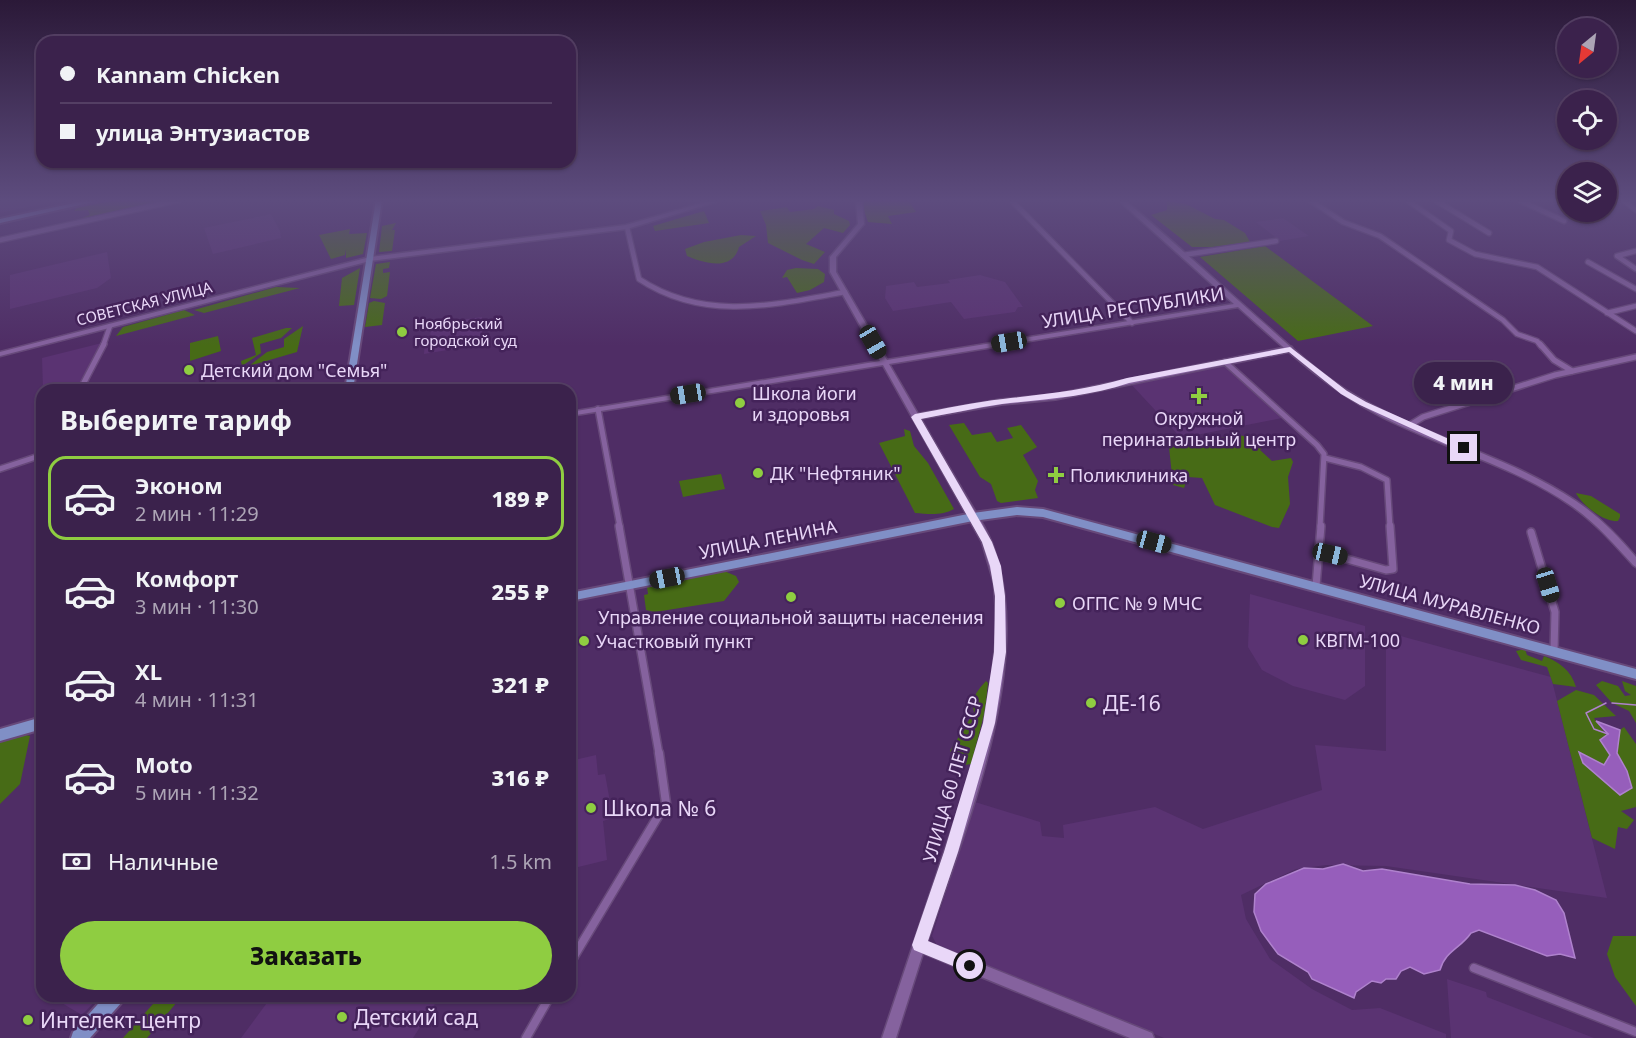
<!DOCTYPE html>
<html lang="ru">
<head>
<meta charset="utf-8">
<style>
  :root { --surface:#3b224c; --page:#422a53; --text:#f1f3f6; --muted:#aca4b5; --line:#543f64; --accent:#8fcd41 }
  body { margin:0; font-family:"Noto Sans",sans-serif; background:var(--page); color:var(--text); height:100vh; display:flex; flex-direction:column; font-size:22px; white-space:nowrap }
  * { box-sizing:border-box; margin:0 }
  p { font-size:20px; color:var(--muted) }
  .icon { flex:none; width:33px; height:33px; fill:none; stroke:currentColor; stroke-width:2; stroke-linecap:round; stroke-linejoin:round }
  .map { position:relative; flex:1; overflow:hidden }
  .details { position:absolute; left:36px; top:384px; width:540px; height:618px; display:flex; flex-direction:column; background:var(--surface); border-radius:18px; box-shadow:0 2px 4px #0004,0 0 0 2px var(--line) }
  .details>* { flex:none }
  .top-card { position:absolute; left:36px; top:36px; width:540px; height:132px; border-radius:18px; box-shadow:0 2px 4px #0004,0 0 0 2px var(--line); display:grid; align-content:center; height:132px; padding:0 24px; background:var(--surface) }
  .needle { width:39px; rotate:209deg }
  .buttons { position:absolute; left:1557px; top:18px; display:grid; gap:12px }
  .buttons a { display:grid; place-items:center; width:60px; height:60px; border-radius:50%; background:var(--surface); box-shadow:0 2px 4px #0004,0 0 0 2px var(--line); font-size:30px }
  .end { position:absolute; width:27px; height:27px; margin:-14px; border:8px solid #e9d7f8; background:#111; box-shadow:0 0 0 3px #111 }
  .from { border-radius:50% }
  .bubble { position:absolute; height:42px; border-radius:21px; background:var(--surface); box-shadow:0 2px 4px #0004,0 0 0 2px var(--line); font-size:20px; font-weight:800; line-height:42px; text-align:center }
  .car { position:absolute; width:18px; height:36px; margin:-18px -9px; border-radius:8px; box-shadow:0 0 4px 2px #0007; background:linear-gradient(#222 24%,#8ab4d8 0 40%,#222 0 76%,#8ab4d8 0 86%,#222 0) }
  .top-card b { display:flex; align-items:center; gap:21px; height:57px; font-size:22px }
  .top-card b+b { border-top:2px solid var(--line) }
  .top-card i { width:15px; height:15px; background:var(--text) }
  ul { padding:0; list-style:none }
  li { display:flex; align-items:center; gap:18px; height:84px; margin:0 12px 9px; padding:0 12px; border:3px solid transparent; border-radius:18px }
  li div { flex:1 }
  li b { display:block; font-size:22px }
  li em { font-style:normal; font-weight:800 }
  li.current { border-color:var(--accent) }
  li>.icon { width:54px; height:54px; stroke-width:1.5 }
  h2 { padding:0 24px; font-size:27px; line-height:72px }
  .pay { display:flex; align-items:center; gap:15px; height:66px; padding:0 24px; font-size:22px }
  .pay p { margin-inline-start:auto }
  .action { display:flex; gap:12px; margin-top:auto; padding:12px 24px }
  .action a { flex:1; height:69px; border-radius:36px; background:var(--accent); color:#111; font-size:24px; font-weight:800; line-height:69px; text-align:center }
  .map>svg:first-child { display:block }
  .built { fill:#5a3372 }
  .green { fill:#476b16 }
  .water { fill:#965ebb; stroke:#af82cd; stroke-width:1.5 }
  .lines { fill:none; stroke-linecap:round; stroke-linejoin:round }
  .stream { stroke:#af82cd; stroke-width:1.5 }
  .street-far3-casing { stroke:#67497a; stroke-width:7 }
  .street-far2-casing { stroke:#67497a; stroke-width:8 }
  .street-far1-casing { stroke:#67497a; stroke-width:10 }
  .street-casing { stroke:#67497a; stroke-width:11 }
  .secondary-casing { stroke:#67497a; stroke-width:3 }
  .primary-casing { stroke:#67497a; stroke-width:4 }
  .street-far3 { stroke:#85629e; stroke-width:4.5 }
  .street-far2 { stroke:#85629e; stroke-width:5 }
  .street-far1 { stroke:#85629e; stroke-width:7 }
  .street { stroke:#85629e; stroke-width:8 }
  .secondary { fill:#85629e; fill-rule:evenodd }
  .primary { fill:#808fc6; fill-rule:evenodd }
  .route { fill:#e9d7f8 }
  .poi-dot { fill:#8fcd41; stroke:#44235a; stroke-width:2 }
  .labels { text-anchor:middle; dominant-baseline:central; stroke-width:5; stroke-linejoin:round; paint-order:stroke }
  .far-street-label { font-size:15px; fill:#e9d7f8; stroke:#44235a }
  .far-poi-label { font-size:15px; fill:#e9d7f8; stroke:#44235a; text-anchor:start }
  .street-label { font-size:18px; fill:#e9d7f8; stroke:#44235a }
  .poi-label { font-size:18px; fill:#e9d7f8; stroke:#44235a; text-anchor:start }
  .near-poi-label { font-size:21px; fill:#e9d7f8; stroke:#44235a; text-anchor:start }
</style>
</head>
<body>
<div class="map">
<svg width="1636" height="1038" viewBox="0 0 1636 1038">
  <rect width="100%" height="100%" fill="#4f2d65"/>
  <g class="built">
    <path d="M0,200H60L0,213Z"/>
    <path d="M271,214L280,231L281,238L213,254L204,228Z"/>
    <path d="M1283,218L1309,236L1280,241L1256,222Z"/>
    <path d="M107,252L111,278L97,288L10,309V275Z"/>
    <path d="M980,275L1005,282L1023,307H1018L1015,312L964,319L951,302L893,311L885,298L886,286L914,282L917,287L950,283L948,280Z"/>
    <path d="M482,317V342L478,343L477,345L424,354L425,341L430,340L431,324Z"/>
    <path d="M102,343L77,390H43L42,358Z"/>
    <path d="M1222,364L1282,418L1181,438L1129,382Z"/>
    <path d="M1250,594L1365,626V686L1345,700L1293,686L1262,670L1248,647Z"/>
    <path d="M1386,632L1551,677L1607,898L1386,866L1326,865L1296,869L1241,895L1246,919L1270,959L1312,989L1352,1010L1380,1008L1446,1034V1038H1164L937,945L932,936L975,802L1040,822L1042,836L1064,838L1063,825L1155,807L1203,829L1322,790L1315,745L1386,751Z"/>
    <path d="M596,755L598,775L605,774L613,818L603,821L607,860L570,869V761Z"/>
    <path d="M1447,979L1486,992L1487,997L1594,1038H1451Z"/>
    <path d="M50,996H100L82,1015Z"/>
    <path d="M272,996H440L413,1038H241Z"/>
  </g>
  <g class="green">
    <path d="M116,200H170L73,222L90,215L88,210L74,211L77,208Z"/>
    <path d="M865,200H908L916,212L888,216L892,224L868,222L862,205Z"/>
    <path d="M1164,200L1186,204L1215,219L1224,220L1245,233L1250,242L1212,247H1192L1151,215L1167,210V204Z"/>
    <path d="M818,206L834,210V214L849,221L850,225L843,233L824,228L806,244L825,252L814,264L802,260L768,243L766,225L760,211L787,207L790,212L814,209Z"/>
    <path d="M704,211L709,223L655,231L653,226Z"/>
    <path d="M396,223L392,230H395L392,251L379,252L382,226Z"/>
    <path d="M350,229L349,234L367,233L363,254L346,258V249L345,255L331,259L319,235Z"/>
    <path d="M741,235L756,236L739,247C732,272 704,263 687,256L685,249L704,242Z"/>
    <path d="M1265,246L1373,326L1298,341L1200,257Z"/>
    <path d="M390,262L389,268L383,269V273L390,272L387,296L381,299L370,298L376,264Z"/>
    <path d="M360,268L354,305L339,306L342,278Z"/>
    <path d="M796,268L818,269L825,274L824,282L810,290L797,293L787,277L782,278L787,270Z"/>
    <path d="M276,287L300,288L204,313L194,310Z"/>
    <path d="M374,301L385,303L382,325L365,327L369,303Z"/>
    <path d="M184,310L195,315L116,336L123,327Z"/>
    <path d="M303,326L297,352L249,366L267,352L284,347V339Z"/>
    <path d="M286,328H292L281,338L260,344L261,353L242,366L241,361L256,355L252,338Z"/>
    <path d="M218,336L221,351L190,361V343Z"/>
    <path d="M964,423L972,435L991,432L997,442L1013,438L1007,428L1021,425L1037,447L1023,455L1038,481L1035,490L1038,498L1001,503L997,501L991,484L980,477L949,425Z"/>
    <path d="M904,429L910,431L914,446L928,463L954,509C942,516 928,514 915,513L879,443L905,436Z"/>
    <path d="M1238,435L1255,438L1263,447L1260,450L1272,461L1291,458L1293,462L1288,477L1290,504L1279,528L1272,527L1215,505L1202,478L1188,477L1184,488L1173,485L1169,447Z"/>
    <path d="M721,474L725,489L683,497L679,481Z"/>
    <path d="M1576,493L1591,496L1620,514V517L1618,521C1604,523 1581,504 1576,493Z"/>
    <path d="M724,571L736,576L739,582L724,601L655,612L646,610L644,595L648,594L647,587Z"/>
    <path d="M1525,649L1527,655L1542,661L1544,656C1559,662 1571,670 1576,687L1553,684L1547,667L1521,660L1516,651Z"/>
    <path d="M986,681L988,683L985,711L971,764L965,765L950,751L974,712C970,699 977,691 986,681Z"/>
    <path d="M1602,681L1618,686L1625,696L1631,695L1625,691L1622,681L1636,686V723L1629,711L1612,703L1596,685Z"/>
    <path d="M1576,690L1594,695L1616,716L1594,718C1605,736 1619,742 1604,765L1580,753L1620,795L1627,771L1617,753L1620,730L1624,727L1636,744V807L1621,811L1634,820L1627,829L1618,827L1615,849L1592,838L1557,701Z"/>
    <path d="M26,735L30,736L20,784L0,804V742Z"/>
    <path d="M1613,936H1636V1006L1615,977L1607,954Z"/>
    <path d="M160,996H182L147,1038H123Z"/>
  </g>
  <g class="water">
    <path d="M1596,721L1620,730L1617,753L1627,771L1632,788L1620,795L1583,763L1579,752L1604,765L1610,755L1600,740L1608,734Z"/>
    <path d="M1343,864L1363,871L1382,869L1470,884L1515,885L1535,890L1556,900L1564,913L1575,958L1560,954L1547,956L1479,930L1471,933C1461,948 1445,951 1440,970L1424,974L1410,967L1401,971L1396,979H1386L1381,983L1372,981L1356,992L1354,998L1312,979L1308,972L1278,954L1261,931L1254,912L1255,894L1266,884L1304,868L1323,869Z"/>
  </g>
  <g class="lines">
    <g class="stream">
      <path d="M1606,703L1586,713L1594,729L1608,734"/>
      <path d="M1612,703L1636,705"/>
    </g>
    <g class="street-far3-casing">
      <g id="street-far3">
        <path d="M1011,200L1132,323"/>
        <path d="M1310,200L1343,222L1380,236L1503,320L1517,334L1537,341L1541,346"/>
        <path d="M1407,200L1451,231L1449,240L1475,254L1537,267L1636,331"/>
        <path d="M1435,200L1489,233"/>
        <path d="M1519,200L1564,221"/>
        <path d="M1623,200L1636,210"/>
        <path d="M627,227L639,279C704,322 774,305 845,292"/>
        <path d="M0,240L179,200"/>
        <path d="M1636,251L1617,256L1636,269"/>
        <path d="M1183,255L1276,241"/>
        <path d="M1588,262L1636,289"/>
        <path d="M1607,313L1636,306"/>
        <path d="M103,346L110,326"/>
      </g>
    </g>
    <g class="street-far2-casing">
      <g id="street-far2">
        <path d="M1540,344L1554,360L1572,371"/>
        <path d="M1225,362L1317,445L1324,454L1320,527"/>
        <path d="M80,390L104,344"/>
        <path d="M598,409L620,527"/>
        <path d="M915,417L1001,402L1055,397L1290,349"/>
        <path d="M1410,425L1423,417L1555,375L1636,357"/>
        <path d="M1325,458L1361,467L1387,480L1390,527"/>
        <path d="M0,469L42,455"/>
      </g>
    </g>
    <g class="street-far1-casing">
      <g id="street-far1">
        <path d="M619,526L659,754"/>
        <path d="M1531,532L1555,612L1554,651"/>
        <path d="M1318,551L1386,570L1393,569L1390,526"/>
        <path d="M1316,586L1321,526"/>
      </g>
    </g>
    <g class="street-casing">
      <g id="street">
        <path d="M570,963L666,803L659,753"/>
        <path d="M1474,968L1636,1032"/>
        <path d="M526,1038L550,996"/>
      </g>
    </g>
    <g class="secondary-casing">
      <g id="secondary">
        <path d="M712,200H722L627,229L370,261L0,356V352L370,257L626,225Z"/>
        <path d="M856,200H862L864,224L836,257V272L887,360L1234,304L1118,200H1125C1170,239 1214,279 1258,318C1287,343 1314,370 1346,390C1418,436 1505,453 1576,501C1599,516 1618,536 1636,557V567L1633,565C1613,543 1595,522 1570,505C1512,465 1442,448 1380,416C1326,388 1283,347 1238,307L889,364C913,405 936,446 960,486C970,504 983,522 991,541C994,548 996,556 998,563C1030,675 963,835 927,942L1152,1033L1154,1038H1130L923,953L896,1038H882L969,778L983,728L992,677L997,628L994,583L982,542L883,365L570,416V412L880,361L830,272V257L858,224Z"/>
      </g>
    </g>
    <g class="primary-casing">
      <g id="primary">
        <path d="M88,200H102L0,223V219Z"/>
        <path d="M376,200H382L353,390H345Z"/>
        <path d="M1017,507L1043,509L1636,669V679L1043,517L1017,515L973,521L570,601V593L973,513Z"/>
        <path d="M42,717V729L0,741V729Z"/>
        <path d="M105,996H124L122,1002L90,1038H71L73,1032Z"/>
      </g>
    </g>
    <use href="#street-far3" class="street-far3"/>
    <use href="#street-far2" class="street-far2"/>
    <use href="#street-far1" class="street-far1"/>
    <use href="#street" class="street"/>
    <use href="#secondary" class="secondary"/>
    <use href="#primary" class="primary"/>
  </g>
  <linearGradient id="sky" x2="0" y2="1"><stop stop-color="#2b1938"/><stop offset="0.58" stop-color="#5d4c7e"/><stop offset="1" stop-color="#5d4c7e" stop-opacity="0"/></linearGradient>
  <rect width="1636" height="346" fill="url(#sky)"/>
  <path class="route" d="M1290,347L1347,391L1366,402L1469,448L1461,451L1360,405L1341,394L1289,352L1129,383C1088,397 1045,399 1002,404C975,408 948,414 921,419L992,542L1001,566L1005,596L1006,652L995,723L958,852L928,941L976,961L978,966L976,971L970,973L914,950L912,945L944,852L983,723L994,652L995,596L990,566L982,542L911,417L915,414C944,409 974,402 1003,399C1046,394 1086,390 1127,378Z"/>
  <g class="poi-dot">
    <circle cx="402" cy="332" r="6"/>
    <circle cx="189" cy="370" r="6"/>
    <path d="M1196 387h6v6h6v6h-6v6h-6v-6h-6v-6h6z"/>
    <circle cx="740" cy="403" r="6"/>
    <circle cx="758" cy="473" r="6"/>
    <path d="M1053 466h6v6h6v6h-6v6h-6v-6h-6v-6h6z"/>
    <circle cx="791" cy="597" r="6"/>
    <circle cx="1060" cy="603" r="6"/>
    <circle cx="1303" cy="640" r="6"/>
    <circle cx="584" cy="641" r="6"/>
    <circle cx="1091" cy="703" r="6"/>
    <circle cx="591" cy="808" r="6"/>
    <circle cx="342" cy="1017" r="6"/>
    <circle cx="28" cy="1020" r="6"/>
  </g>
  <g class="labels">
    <g class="far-street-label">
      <text transform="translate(144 303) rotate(-14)">СОВЕТСКАЯ УЛИЦА</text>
    </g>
    <g class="far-poi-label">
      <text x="414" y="323">Ноябрьский<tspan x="414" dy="17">городской суд</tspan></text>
    </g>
    <g class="street-label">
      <text transform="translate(1133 307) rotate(-9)">УЛИЦА РЕСПУБЛИКИ</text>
      <text transform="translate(768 539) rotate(-11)">УЛИЦА ЛЕНИНА</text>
      <text transform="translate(1450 604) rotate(15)">УЛИЦА МУРАВЛЕНКО</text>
      <text transform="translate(952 779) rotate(-74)">УЛИЦА 60 ЛЕТ СССР</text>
    </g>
    <g class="poi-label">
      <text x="201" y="370">Детский дом "Семья"</text>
      <text x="752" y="393">Школа йоги<tspan x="752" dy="21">и здоровья</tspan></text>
      <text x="1199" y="418" text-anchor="middle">Окружной<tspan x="1199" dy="21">перинатальный центр</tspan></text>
      <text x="770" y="473">ДК "Нефтяник"</text>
      <text x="1070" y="475">Поликлиника</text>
      <text x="1072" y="603">ОГПС № 9 МЧС</text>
      <text x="791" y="617" text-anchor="middle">Управление социальной защиты населения</text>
      <text x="1315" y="640">КВГМ-100</text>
      <text x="596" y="641">Участковый пункт</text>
    </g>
    <g class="near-poi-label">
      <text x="1103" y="703">ДЕ-16</text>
      <text x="603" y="808">Школа № 6</text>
      <text x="354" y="1017">Детский сад</text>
      <text x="40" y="1020">Интелект-центр</text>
    </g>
  </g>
</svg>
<div class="buttons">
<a><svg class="needle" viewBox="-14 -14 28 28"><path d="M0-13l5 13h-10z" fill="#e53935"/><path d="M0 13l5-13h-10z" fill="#aca4b5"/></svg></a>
<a><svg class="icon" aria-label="locate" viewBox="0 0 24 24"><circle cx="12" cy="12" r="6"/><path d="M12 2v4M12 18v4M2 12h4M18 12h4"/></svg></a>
<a><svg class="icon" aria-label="layers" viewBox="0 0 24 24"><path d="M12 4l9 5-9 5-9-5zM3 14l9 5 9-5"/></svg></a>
</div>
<i class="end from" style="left:970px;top:966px"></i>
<i class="end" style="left:1464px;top:448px"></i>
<div class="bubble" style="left:1414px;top:362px;width:99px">4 мин</div>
<i class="car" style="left:873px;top:342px;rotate:150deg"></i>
<i class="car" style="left:1009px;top:342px;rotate:261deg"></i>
<i class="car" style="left:688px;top:394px;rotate:261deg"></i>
<i class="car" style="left:1154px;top:542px;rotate:105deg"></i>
<i class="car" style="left:1330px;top:554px;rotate:103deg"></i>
<i class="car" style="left:667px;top:578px;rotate:259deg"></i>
<i class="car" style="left:1548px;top:585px;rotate:163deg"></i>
<div class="top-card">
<b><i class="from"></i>Kannam Chicken</b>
<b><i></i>улица Энтузиастов</b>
</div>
<section class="details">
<h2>Выберите тариф</h2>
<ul>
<li class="current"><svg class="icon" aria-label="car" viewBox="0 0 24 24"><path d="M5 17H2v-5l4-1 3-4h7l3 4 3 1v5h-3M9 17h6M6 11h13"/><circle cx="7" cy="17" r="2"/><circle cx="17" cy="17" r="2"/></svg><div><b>Эконом</b><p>2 мин · 11:29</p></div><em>189 ₽</em></li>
<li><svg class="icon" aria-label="car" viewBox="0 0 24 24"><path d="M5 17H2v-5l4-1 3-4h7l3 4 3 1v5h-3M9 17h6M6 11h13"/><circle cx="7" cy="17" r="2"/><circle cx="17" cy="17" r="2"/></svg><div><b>Комфорт</b><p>3 мин · 11:30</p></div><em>255 ₽</em></li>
<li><svg class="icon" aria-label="car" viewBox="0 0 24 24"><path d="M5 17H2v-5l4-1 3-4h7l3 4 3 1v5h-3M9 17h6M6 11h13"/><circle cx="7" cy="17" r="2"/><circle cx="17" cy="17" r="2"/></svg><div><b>XL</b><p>4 мин · 11:31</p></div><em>321 ₽</em></li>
<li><svg class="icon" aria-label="car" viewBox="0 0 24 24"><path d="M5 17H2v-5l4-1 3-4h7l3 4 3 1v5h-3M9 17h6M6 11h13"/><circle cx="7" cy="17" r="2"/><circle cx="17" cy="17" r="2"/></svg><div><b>Moto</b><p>5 мин · 11:32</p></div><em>316 ₽</em></li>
</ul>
<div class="pay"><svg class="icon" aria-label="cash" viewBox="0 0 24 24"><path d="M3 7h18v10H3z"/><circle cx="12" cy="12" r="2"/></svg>Наличные<p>1.5 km</p></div>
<div class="action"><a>Заказать</a></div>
</section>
</div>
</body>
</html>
